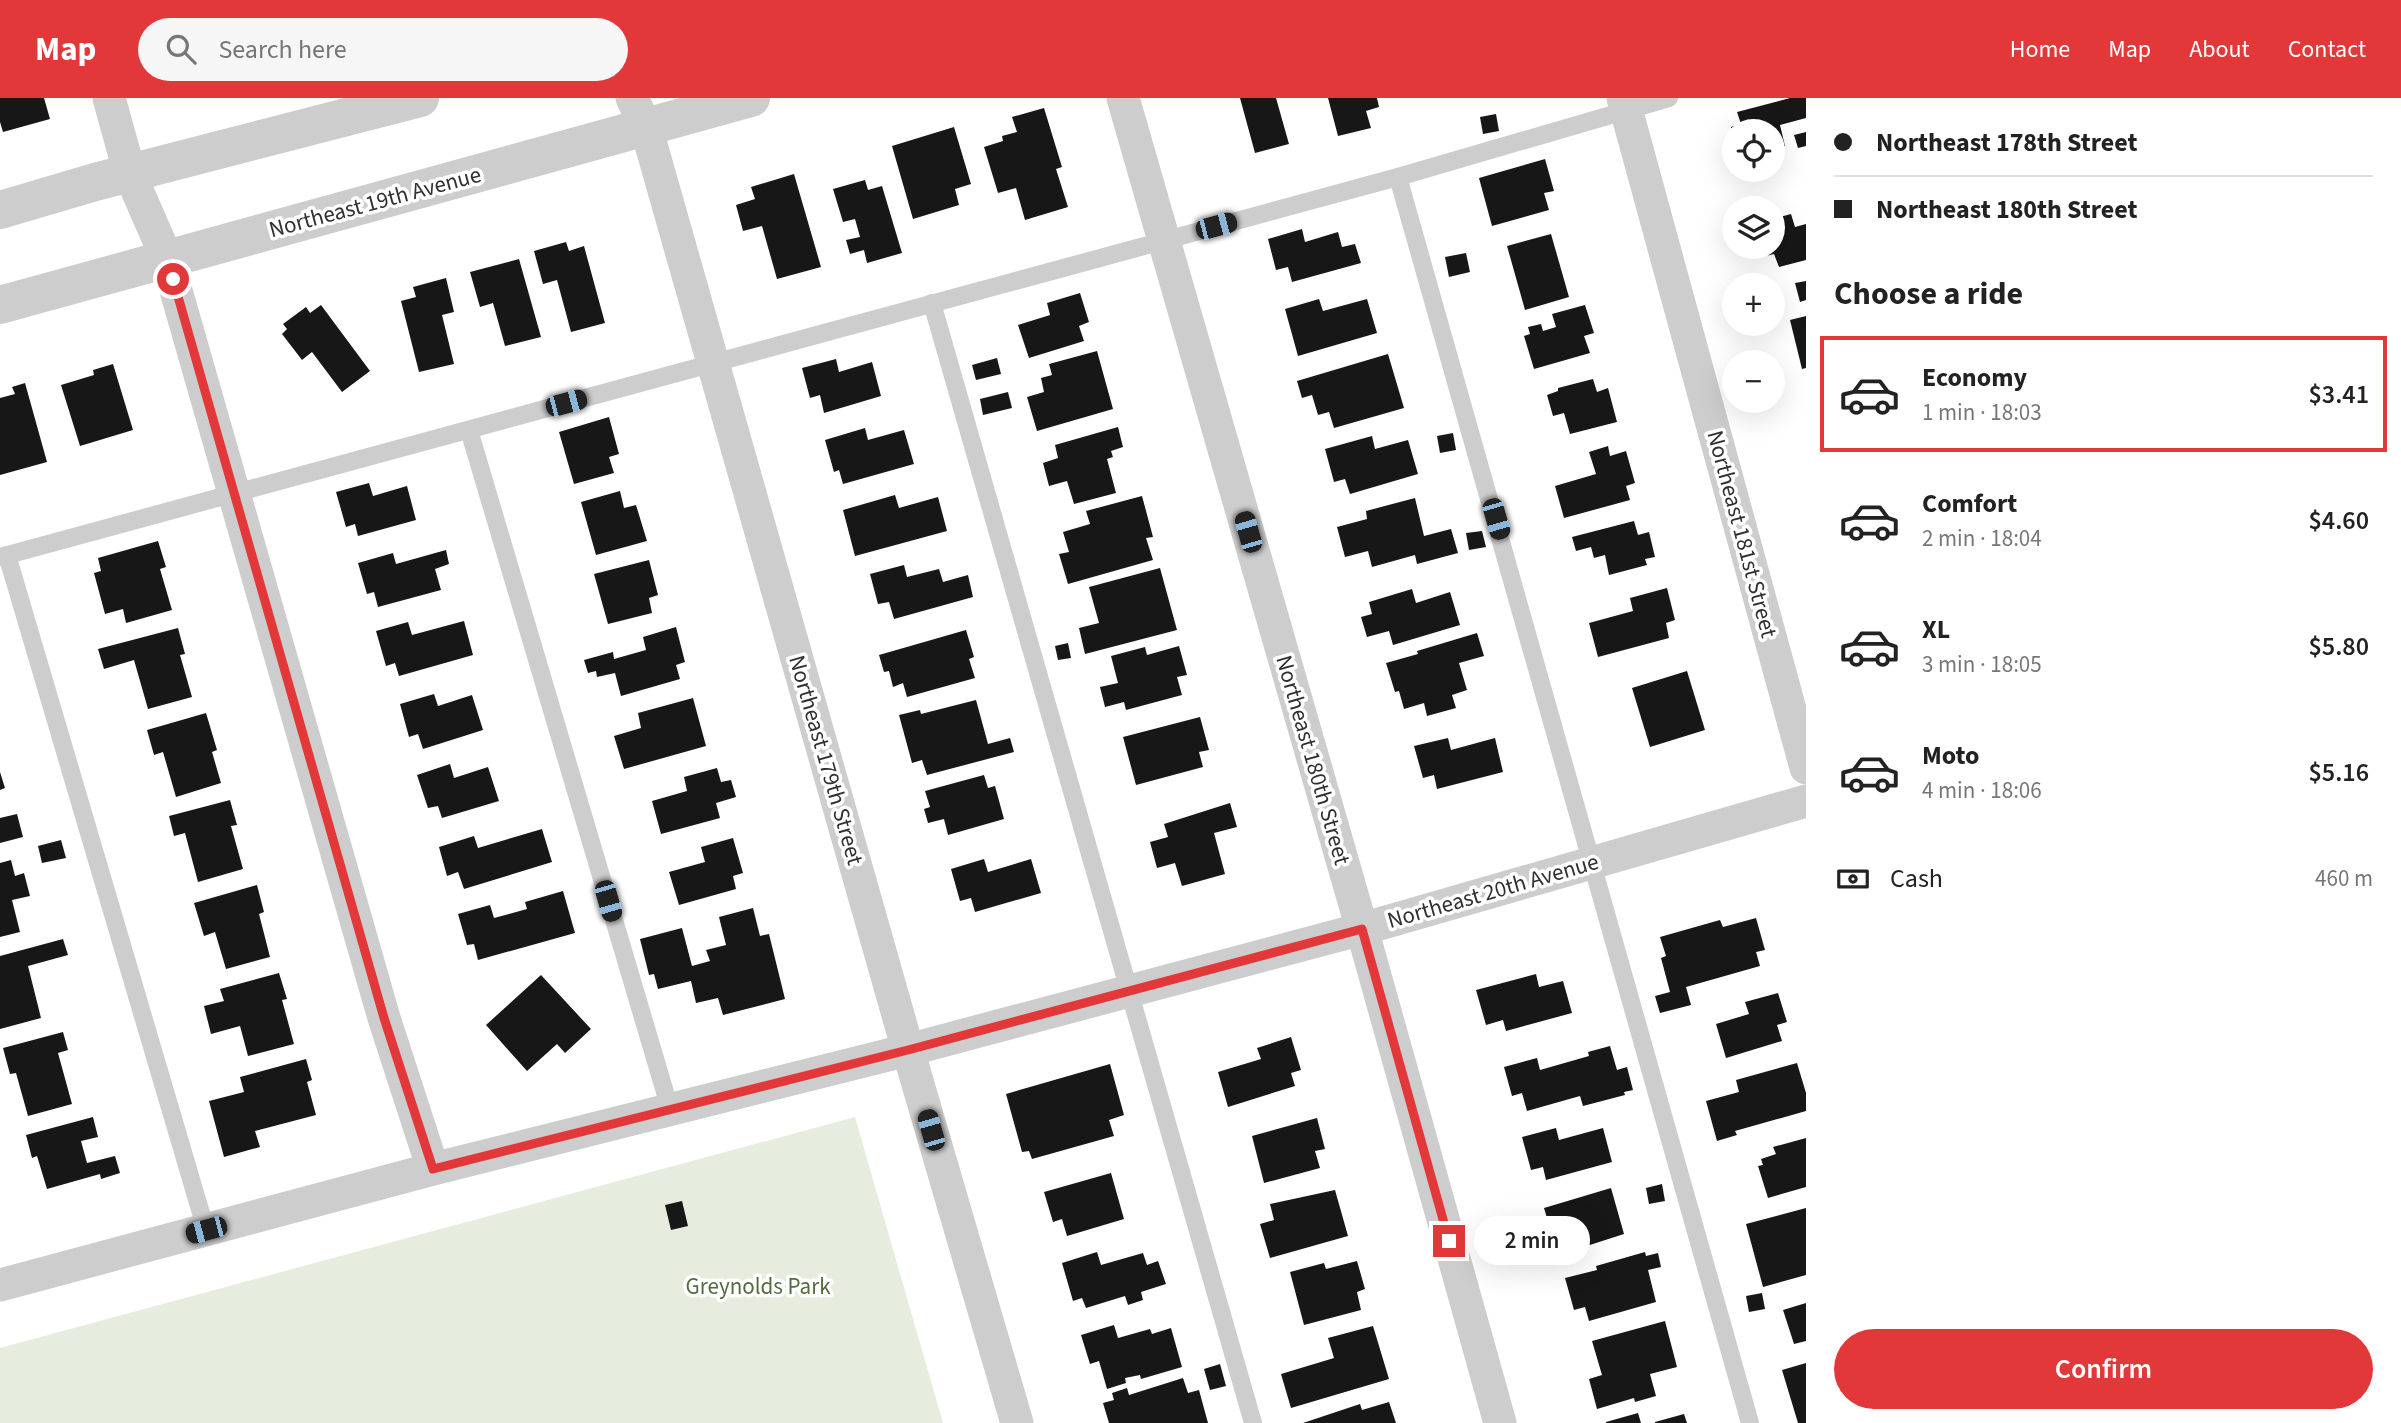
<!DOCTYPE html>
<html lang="en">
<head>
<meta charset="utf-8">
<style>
  :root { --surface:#fff; --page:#f6f6f6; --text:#222; --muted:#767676; --line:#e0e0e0; --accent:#e2383a }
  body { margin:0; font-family:"Source Sans 3",sans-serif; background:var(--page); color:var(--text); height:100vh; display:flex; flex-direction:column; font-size:26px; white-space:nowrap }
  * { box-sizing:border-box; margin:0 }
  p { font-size:23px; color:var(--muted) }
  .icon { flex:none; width:38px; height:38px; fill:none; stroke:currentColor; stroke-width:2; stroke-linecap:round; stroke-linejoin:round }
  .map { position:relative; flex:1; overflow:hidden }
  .panel { display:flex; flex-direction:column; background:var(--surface); width:595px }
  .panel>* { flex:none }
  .guide { display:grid; align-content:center; height:154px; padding:0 28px; background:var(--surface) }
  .fabs { position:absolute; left:1722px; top:21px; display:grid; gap:14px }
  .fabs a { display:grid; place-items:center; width:63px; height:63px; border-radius:50%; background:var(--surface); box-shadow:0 7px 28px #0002; font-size:35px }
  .end { position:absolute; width:32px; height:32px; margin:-16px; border:9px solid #e2383a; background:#fff; box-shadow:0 0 0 4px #fff }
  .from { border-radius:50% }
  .bubble { position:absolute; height:49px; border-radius:24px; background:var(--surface); box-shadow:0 7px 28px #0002; font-size:23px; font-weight:600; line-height:49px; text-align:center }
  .car { position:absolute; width:21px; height:42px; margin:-21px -10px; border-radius:9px; box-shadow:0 0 5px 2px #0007; background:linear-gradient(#222 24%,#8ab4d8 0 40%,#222 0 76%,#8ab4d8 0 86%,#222 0) }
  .guide b { display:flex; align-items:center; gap:24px; height:66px; font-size:26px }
  .guide b+b { border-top:2px solid var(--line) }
  .guide i { width:18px; height:18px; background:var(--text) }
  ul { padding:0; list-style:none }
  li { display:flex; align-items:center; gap:21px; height:116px; margin:0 14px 10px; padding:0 14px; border:4px solid transparent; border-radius:0px }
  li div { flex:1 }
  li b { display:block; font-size:26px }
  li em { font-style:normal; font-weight:600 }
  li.on { border-color:var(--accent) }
  li>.icon { width:63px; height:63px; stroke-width:1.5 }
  h2 { padding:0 28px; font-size:32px; line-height:84px }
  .pay { display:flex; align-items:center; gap:18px; height:77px; padding:0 28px; font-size:26px }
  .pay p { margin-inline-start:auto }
  .action { display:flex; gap:14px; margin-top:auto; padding:14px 28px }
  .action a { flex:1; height:80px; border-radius:42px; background:var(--accent); color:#fff; font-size:28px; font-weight:600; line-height:80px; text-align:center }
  header { display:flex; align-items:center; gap:42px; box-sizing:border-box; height:98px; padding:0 35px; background:var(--accent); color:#fff }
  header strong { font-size:33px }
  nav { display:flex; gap:38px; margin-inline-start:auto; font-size:24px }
  .search { width:490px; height:63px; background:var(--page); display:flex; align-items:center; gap:18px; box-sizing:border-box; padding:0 24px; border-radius:38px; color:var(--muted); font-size:26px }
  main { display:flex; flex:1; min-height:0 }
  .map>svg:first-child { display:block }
  .green { fill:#e6eddf }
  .building { fill:#171717 }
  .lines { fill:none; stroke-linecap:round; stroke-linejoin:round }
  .service { stroke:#cdcdcd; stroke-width:18 }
  .minor { stroke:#cdcdcd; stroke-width:33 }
  .tertiary { stroke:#cdcdcd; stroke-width:38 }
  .route { stroke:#e2383a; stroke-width:9 }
  .labels { text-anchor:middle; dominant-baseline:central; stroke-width:7; stroke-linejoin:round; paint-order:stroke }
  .street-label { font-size:23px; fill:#303030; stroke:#fff }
  .park-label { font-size:23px; fill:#516c3e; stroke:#fff }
</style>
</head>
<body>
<header>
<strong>Map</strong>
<div class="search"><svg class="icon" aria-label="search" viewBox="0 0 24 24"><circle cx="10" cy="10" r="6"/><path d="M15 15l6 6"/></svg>Search here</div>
<nav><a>Home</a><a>Map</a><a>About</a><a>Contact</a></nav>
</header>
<main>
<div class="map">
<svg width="1806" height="1325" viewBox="0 0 1806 1325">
  <rect width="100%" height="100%" fill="#fff"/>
  <path class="green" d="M855,1019L943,1325H0V1250Z"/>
  <g class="building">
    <path d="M0,0H44L50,21L3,34L0,24Z"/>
    <path d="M1240,0H1276L1289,46L1255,55Z"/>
    <path d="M1328,0H1377L1379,9L1366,13L1371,30L1338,38Z"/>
    <path d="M1790,0H1806V20L1780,27L1785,48L1773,52V33H1732L1731,29L1741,26L1737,14Z"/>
    <path d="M1044,10L1062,69L1056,71L1068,109L1025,122L1016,90L998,95L984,49L1003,43L1002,38L1017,34L1012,19Z"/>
    <path d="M1496,16L1499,33L1483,36L1480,19Z"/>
    <path d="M954,29L971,86L955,91L959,107L913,121L892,48Z"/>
    <path d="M1806,34V48L1798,50L1794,37Z"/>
    <path d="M1545,61L1554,93L1544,95L1549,112L1492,128L1479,80Z"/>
    <path d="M794,76L821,169L777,181L762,128L743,133L736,107L755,101L751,89Z"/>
    <path d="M865,82L868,92L882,88L902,155L867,165L864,152L850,156L846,142L860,139L855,121L843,124L833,91Z"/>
    <path d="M1791,116L1795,129L1806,126V162L1779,169L1774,156L1766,158L1763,149H1773V121Z"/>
    <path d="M1302,131L1305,144L1338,134L1342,149L1355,146L1361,165L1292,184L1288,169L1276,172L1268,141Z"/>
    <path d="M1551,136L1569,199L1525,212L1507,148Z"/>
    <path d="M566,144L569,153L584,148L605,225L571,234L557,182L543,186L534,153Z"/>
    <path d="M1466,155L1470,174L1449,179L1445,159Z"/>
    <path d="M519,161L541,239L505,248L493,205L480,209L470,174Z"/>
    <path d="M446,180L454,214L442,217L454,266L419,274L401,203L416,199L413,189Z"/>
    <path d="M1806,183V202L1800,204L1795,185Z"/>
    <path d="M1080,195L1089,224L1079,228L1084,243L1029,260L1018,227L1050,217L1047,205Z"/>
    <path d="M1319,201L1323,213L1367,201L1377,235L1298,258L1285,211Z"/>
    <path d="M321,207L370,273L342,294L312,254L302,262L282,236L287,231L283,226L306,209L310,215Z"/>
    <path d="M1585,207L1594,235L1584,238L1590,255L1534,271L1524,238L1530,236L1528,229L1541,226L1543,233L1556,229L1552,216Z"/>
    <path d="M1806,218V270L1802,271L1790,222Z"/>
    <path d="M1097,253L1113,311L1037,333L1027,299L1044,294L1041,280L1052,277L1049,266Z"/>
    <path d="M1388,256L1404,310L1334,330L1329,314L1318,317L1312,297L1302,300L1297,283Z"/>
    <path d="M997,260L1001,276L976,282L972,267Z"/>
    <path d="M836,261L839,274L872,264L881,298L824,315L820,297L810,300L802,270Z"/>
    <path d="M113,266L133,332L80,348L61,287L94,277L93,272Z"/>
    <path d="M1593,281L1597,294L1608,290L1617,324L1570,336L1564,315L1553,318L1547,297L1558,293V290Z"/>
    <path d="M25,285L47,364L0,377V300L15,296L12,289Z"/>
    <path d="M1008,294L1012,310L983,317L980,301Z"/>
    <path d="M609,319L619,356L609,359L614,375L574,386L559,334Z"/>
    <path d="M1118,329L1123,349L1111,353L1113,359L1107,361L1116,395L1074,406L1067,383L1049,388L1043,365L1058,360L1055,347Z"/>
    <path d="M865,330L868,342L904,332L914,366L843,386L839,372L834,374L825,342Z"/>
    <path d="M1453,335L1456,352L1440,355L1437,338Z"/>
    <path d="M1372,338L1375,351L1408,342L1418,376L1350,396L1345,381L1334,384L1325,351Z"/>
    <path d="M1608,348L1610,358L1626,353L1635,385L1626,388L1630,402L1564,420L1555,388L1596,376L1589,354Z"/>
    <path d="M369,385L373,398L407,388L416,422L358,438L355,426L346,429L336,394Z"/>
    <path d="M620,393L624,410L636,407L647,443L596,457L581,404Z"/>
    <path d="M895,397L899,410L938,399L947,433L855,458L843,412Z"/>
    <path d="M1142,398L1153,439L1146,440L1153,462L1068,486L1059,456L1069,454L1063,434L1090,426L1086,413Z"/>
    <path d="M1415,400L1424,438L1451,431L1458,455L1417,466L1415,457L1372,469L1368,453L1345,459L1337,429L1367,421L1366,413Z"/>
    <path d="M1634,423L1638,437L1649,434L1655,459L1645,461L1647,467L1609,477L1605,457L1594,460L1591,449L1576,453L1572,439Z"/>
    <path d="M1482,433L1486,449L1469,452L1466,435Z"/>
    <path d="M158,443L166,469L160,471L172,512L126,525L123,511L105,516L94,475L101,473L98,460Z"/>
    <path d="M446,452L449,466L435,471L441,492L378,509L374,494L367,496L358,465L393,455L396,466Z"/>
    <path d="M649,462L658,497L649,500L652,515L608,526L594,476Z"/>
    <path d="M904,467L907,479L939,471L943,484L968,477L973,499L894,521L889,504L878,506L870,476Z"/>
    <path d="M1160,470L1177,532L1085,556L1079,530L1099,525L1089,489Z"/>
    <path d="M1667,490L1675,522L1666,525L1669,540L1598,559L1589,525L1633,513L1630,500Z"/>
    <path d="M1412,491L1416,505L1450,494L1460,527L1393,547L1389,533L1367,539L1361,519L1372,516L1369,504Z"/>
    <path d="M464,523L473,557L399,578L395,565L386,568L376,533L408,524L412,537Z"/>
    <path d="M676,529L685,564L676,567L680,581L621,598L615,575L597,579L596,573L588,575L584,562L613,554L614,561L646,552L643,539Z"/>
    <path d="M178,530L185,556L180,557L192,599L148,611L134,562L104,571L98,551Z"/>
    <path d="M966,532L974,559L969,561L975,580L907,599L903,585L893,589L889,573L884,574L879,557Z"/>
    <path d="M1477,535L1484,558L1459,565L1467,592L1452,597L1456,610L1427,618L1424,605L1404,611L1399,593L1395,594L1386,565L1418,556L1417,553Z"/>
    <path d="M1068,545L1071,560L1058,562L1055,548Z"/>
    <path d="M1179,548L1187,577L1177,579L1182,597L1126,612L1124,604L1105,609L1100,589L1118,585L1111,558L1145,549L1147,557Z"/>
    <path d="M1687,573L1705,632L1650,649L1632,590Z"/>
    <path d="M434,596L438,608L472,597L483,632L423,651L418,636L409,639L400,606Z"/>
    <path d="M693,600L706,648L624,671L614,638L641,630L638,615Z"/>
    <path d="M976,602L988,646L1010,640L1014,654L927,677L922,662L912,665L899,617L920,612L921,616Z"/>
    <path d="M206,615L217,652L212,654L221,685L176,699L163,654L154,657L147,632Z"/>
    <path d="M1200,619L1209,652L1199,654L1203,669L1136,687L1123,639Z"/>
    <path d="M1448,640L1451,652L1495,640L1503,674L1437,691L1434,677L1423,680L1414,648Z"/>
    <path d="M450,666L454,680L488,669L499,703L442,720L438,708L428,710L417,677Z"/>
    <path d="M717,670L721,684L731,682L736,699L716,705L720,720L661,736L652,703L687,693L684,679Z"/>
    <path d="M0,674L5,690L0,692Z"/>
    <path d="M984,677L988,690L995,688L1004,721L948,737L944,721L928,725L924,711L930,709L925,693Z"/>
    <path d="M230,702L237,727L231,728L243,771L198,784L185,735L174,738L169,718Z"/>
    <path d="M1230,705L1237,729L1214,735L1225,776L1182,788L1175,765L1157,770L1150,744L1168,739L1164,726Z"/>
    <path d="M17,716L23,739L0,745V720Z"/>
    <path d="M542,731L552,764L464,791L458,774L447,778L439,749L474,738L478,750Z"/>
    <path d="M733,740L743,775L733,778L736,791L679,807L669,774L705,764L701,749Z"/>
    <path d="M61,742L66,760L42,765L38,748Z"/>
    <path d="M984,761L988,774L1031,761L1041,795L975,814L971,800L960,803L951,771Z"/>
    <path d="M11,762L15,778L24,775L30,798L12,802L20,834L0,839V765Z"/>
    <path d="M257,787L264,814L259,816L270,859L226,871L215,834L204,838L194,805Z"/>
    <path d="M563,793L575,835L478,862L474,846L467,847L458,816L490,807L494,820L527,811L525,804Z"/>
    <path d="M753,810L760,838L769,836L785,901L723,917L718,900L696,905L691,883L658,891L654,876L649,877L640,841L682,830L692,868L710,863L706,852L726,847L719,819Z"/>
    <path d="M1756,820L1765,852L1756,854L1760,868L1686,889L1691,907L1660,915L1655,898L1670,894L1661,860L1666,858L1660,839L1720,822L1723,829Z"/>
    <path d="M63,841L68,857L28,868L41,920L0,931V858Z"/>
    <path d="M279,875L287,901L282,902L294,946L248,958L240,928L211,936L204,908L224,903L220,891Z"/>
    <path d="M1536,876L1539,889L1563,883L1572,915L1506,933L1503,922L1486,927L1476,892Z"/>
    <path d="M541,877L591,931L565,955L557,946L527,973L486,927Z"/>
    <path d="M1778,895L1787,924L1777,927L1782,943L1726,960L1716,926L1749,916L1745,904Z"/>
    <path d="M63,934L68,952L58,955L72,1006L28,1018L16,975L10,976L3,950Z"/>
    <path d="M1291,939L1301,972L1291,975L1295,988L1228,1009L1218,974L1261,961L1257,950Z"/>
    <path d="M1610,948L1617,972L1627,969L1633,992L1624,994L1625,997L1583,1008L1580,998L1527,1013L1522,995L1512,998L1504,969L1537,960L1540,972L1589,958L1588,954Z"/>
    <path d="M306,961L312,982L307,984L316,1017L255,1033L260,1049L224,1059L209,1003L244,994L240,979Z"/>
    <path d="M1797,965L1806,995V1013L1735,1033L1737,1037L1717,1043L1706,1003L1739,994L1736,982Z"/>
    <path d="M1110,966L1124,1017L1109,1022L1114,1038L1032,1061L1029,1053L1022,1054L1006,996Z"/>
    <path d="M93,1019L98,1039L81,1043L87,1065L115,1058L120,1075L101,1081L100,1076L47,1091L37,1058L32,1060L26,1037Z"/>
    <path d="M1317,1020L1325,1051L1315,1053L1320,1070L1264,1085L1252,1038Z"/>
    <path d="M1556,1030L1559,1042L1603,1030L1612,1064L1546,1082L1543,1069L1531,1072L1522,1039Z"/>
    <path d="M1806,1040V1089L1768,1100L1758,1068L1763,1067L1761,1061L1776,1056L1773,1049Z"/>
    <path d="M1111,1075L1124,1121L1067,1138L1062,1121L1053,1124L1044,1094Z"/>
    <path d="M1662,1086L1665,1103L1649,1106L1646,1090Z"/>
    <path d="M1611,1090L1624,1136L1568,1154L1563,1136L1553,1140L1544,1110Z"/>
    <path d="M1335,1092L1348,1138L1270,1160L1260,1126L1274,1122L1270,1106Z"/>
    <path d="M682,1103L688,1128L671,1132L665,1107Z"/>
    <path d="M1806,1110V1177L1763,1189L1746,1126Z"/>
    <path d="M1097,1154L1101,1167L1143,1155L1147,1167L1158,1163L1166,1186L1141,1194L1143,1202L1128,1207L1125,1198L1086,1210L1082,1200L1073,1203L1062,1165Z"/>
    <path d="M1645,1154L1646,1158L1658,1155L1661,1169L1648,1172L1656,1204L1589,1223L1585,1209L1574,1212L1565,1180L1597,1172L1596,1168Z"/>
    <path d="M1357,1163L1365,1191L1357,1194L1361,1212L1304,1227L1290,1174L1324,1165L1326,1171Z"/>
    <path d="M1762,1195L1765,1211L1749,1214L1746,1198Z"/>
    <path d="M1806,1205V1243L1794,1246L1783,1212Z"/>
    <path d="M1665,1223L1677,1269L1650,1276L1656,1298L1635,1304L1634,1300L1597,1311L1589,1281L1602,1277L1592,1243Z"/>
    <path d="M1114,1227L1118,1240L1150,1231L1152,1236L1171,1230L1182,1269L1141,1281L1140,1277L1125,1280L1126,1285L1107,1291L1099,1263L1090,1266L1081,1237Z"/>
    <path d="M1373,1228L1389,1281L1291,1310L1281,1276L1334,1260L1328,1240Z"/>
    <path d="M1806,1265V1325H1798L1782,1272Z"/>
    <path d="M1220,1266L1226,1288L1210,1292L1204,1271Z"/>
    <path d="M1183,1280L1188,1295L1199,1292L1208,1325H1109L1103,1305L1114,1302L1112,1295L1127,1290L1129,1297Z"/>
    <path d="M1389,1304L1396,1325H1303L1360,1306L1362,1312Z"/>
    <path d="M1638,1315L1641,1325H1606V1324Z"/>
    <path d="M1684,1316L1687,1325H1655V1324Z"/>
  </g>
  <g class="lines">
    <g class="service">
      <path d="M1398,79L1750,1325"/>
      <path d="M932,205L1253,1325"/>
      <path d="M469,332L670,1011"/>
      <path d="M7,457L206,1132"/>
      <path d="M0,459L1398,79L1669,0"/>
    </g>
    <g class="minor">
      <path d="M109,0L130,76L167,161L384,920L433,1071"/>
      <path d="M632,0L646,29L908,952L1017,1325"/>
      <path d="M1123,0L1362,831L1500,1325"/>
      <path d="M1623,0L1806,670"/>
      <path d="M0,1187L433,1071L908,952L1362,831L1806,703"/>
    </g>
    <g class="tertiary">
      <path d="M0,112L95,84L420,0"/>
      <path d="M0,207L751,0"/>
    </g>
  </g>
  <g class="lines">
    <path class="route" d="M173,181L384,920L433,1071L908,952L1362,831L1449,1143"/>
  </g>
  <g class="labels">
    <g class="street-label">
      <text transform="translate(375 104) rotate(-15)">Northeast 19th Avenue</text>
      <text transform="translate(1742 436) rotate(75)">Northeast 181st Street</text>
      <text transform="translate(826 662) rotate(74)">Northeast 179th Street</text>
      <text transform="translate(1313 662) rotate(74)">Northeast 180th Street</text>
      <text transform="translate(1493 793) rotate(-16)">Northeast 20th Avenue</text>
    </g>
    <g class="park-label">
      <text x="758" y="1188">Greynolds Park</text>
    </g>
  </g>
</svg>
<div class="fabs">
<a><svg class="icon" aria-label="locate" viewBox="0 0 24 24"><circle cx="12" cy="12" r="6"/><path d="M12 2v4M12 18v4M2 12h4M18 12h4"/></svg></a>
<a><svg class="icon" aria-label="layers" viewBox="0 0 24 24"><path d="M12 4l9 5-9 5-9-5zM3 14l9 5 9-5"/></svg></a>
<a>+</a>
<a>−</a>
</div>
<i class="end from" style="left:173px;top:181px"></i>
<i class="end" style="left:1449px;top:1143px"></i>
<div class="bubble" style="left:1474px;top:1118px;width:116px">2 min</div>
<i class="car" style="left:1216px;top:128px;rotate:75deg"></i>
<i class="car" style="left:566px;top:305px;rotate:75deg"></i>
<i class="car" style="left:1496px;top:421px;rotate:164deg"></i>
<i class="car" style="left:1248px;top:434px;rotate:344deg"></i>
<i class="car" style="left:608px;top:803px;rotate:164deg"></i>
<i class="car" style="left:931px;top:1032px;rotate:344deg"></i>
<i class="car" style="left:206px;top:1132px;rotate:255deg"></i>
</div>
<section class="panel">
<div class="guide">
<b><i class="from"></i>Northeast 178th Street</b>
<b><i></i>Northeast 180th Street</b>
</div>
<h2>Choose a ride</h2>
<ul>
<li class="on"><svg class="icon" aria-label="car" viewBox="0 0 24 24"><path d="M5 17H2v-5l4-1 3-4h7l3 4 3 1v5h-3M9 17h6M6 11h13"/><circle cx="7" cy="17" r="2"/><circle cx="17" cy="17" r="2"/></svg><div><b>Economy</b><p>1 min · 18:03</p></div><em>$3.41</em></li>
<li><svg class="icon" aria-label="car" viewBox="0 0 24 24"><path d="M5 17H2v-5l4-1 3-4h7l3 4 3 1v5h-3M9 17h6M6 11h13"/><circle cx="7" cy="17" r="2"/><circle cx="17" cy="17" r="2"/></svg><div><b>Comfort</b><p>2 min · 18:04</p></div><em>$4.60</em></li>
<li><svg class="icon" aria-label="car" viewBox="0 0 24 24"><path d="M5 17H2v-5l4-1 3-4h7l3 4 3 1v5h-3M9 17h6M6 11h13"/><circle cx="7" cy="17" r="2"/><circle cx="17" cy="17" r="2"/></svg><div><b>XL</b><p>3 min · 18:05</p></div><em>$5.80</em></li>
<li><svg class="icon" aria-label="car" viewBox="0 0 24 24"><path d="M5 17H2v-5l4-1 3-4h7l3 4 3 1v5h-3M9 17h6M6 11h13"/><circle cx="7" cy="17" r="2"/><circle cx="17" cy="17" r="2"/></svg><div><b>Moto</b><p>4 min · 18:06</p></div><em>$5.16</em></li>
</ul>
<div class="pay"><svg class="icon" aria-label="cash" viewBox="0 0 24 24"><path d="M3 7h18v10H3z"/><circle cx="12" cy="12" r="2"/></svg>Cash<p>460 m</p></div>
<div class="action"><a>Confirm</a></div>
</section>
</main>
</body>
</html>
